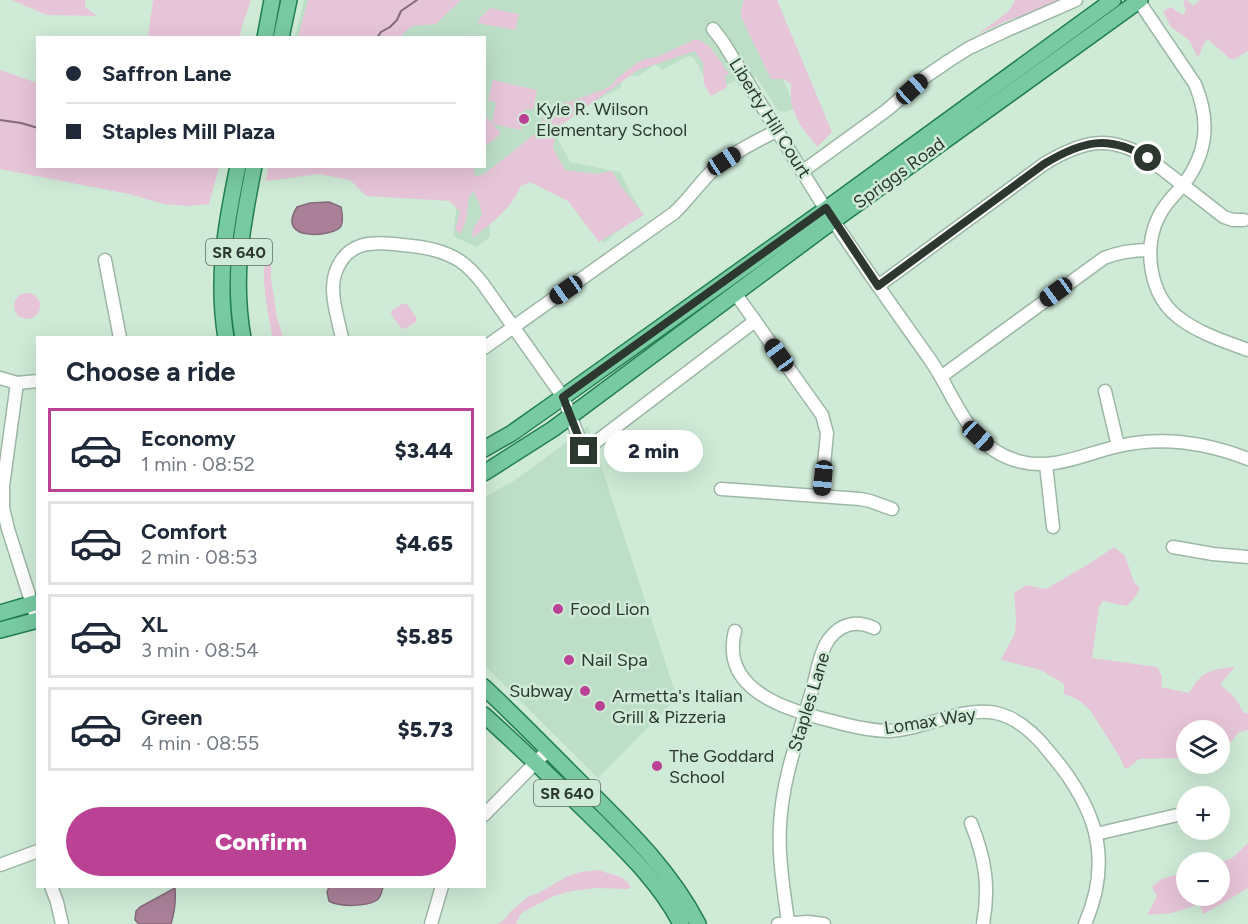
<!DOCTYPE html>
<html lang="en">
<head>
<meta charset="utf-8">
<style>
  :root { --surface:#fff; --page:#f6f6f7; --text:#1f2937; --muted:#747a83; --line:#e0e1e3; --accent:#bb4194 }
  body { margin:0; font-family:Figtree,sans-serif; background:var(--page); color:var(--text); height:100vh; display:flex; flex-direction:column; font-size:22px; white-space:nowrap }
  * { box-sizing:border-box; margin:0 }
  p { font-size:20px; color:var(--muted) }
  .icon { flex:none; width:33px; height:33px; fill:none; stroke:currentColor; stroke-width:2; stroke-linecap:round; stroke-linejoin:round }
  .map { position:relative; flex:1; overflow:hidden }
  .side { position:absolute; left:36px; top:336px; width:450px; height:552px; display:flex; flex-direction:column; background:var(--surface); border-radius:0px; box-shadow:0 6px 24px #0002 }
  .side>* { flex:none }
  .guide { position:absolute; left:36px; top:36px; width:450px; height:132px; border-radius:0px; box-shadow:0 6px 24px #0002; display:grid; align-content:center; height:132px; padding:0 30px; background:var(--surface) }
  .buttons { position:absolute; left:1176px; top:720px; display:grid; gap:12px }
  .buttons a { display:grid; place-items:center; width:54px; height:54px; border-radius:50%; background:var(--surface); box-shadow:0 6px 24px #0002; font-size:30px }
  .end { position:absolute; width:27px; height:27px; margin:-14px; border:8px solid #2c3730; background:#fff; box-shadow:0 0 0 3px #fff }
  .from { border-radius:50% }
  .bubble { position:absolute; height:42px; border-radius:21px; background:var(--surface); box-shadow:0 6px 24px #0002; font-size:20px; font-weight:800; line-height:42px; text-align:center }
  .car { position:absolute; width:18px; height:36px; margin:-18px -9px; border-radius:8px; box-shadow:0 0 4px 2px #0007; background:linear-gradient(#222 24%,#8ab4d8 0 40%,#222 0 76%,#8ab4d8 0 86%,#222 0) }
  .guide b { display:flex; align-items:center; gap:21px; height:57px; font-size:22px }
  .guide b+b { border-top:2px solid var(--line) }
  .guide i { width:15px; height:15px; background:var(--text) }
  ul { padding:0; list-style:none }
  li { display:flex; align-items:center; gap:18px; height:84px; margin:0 12px 9px; padding:0 18px; border:3px solid var(--line); border-radius:0px }
  li div { flex:1 }
  li b { display:block; font-size:22px }
  li em { font-style:normal; font-weight:800 }
  li.active { border-color:var(--accent) }
  li>.icon { width:54px; height:54px; stroke-width:1.5 }
  h2 { padding:0 30px; font-size:27px; line-height:72px }
  .cta { display:flex; gap:12px; margin-top:auto; padding:12px 30px }
  .cta a { flex:1; height:69px; border-radius:36px; background:var(--accent); color:#fff; font-size:24px; font-weight:800; line-height:69px; text-align:center }
  .map>svg:first-child { display:block }
  .built { fill:#bddfc8 }
  .green { fill:#e7c5d8 }
  .water { fill:#aa8099; stroke:#846a7a; stroke-width:1.5 }
  .lines { fill:none; stroke-linecap:round; stroke-linejoin:round }
  .stream { stroke:#846a7a; stroke-width:2 }
  .minor-casing { stroke:#9db7a5; stroke-width:15 }
  .major-casing { stroke:#227f51; stroke-width:18 }
  .minor { stroke:#fff; stroke-width:12 }
  .major { stroke:#77caa1; stroke-width:15 }
  .route { stroke:#2c3730; stroke-width:8 }
  .poi-dot { fill:#bb4194; stroke:#cfead7; stroke-width:2 }
  .labels { text-anchor:middle; dominant-baseline:central; stroke-width:5; stroke-linejoin:round; paint-order:stroke }
  .shield { fill:#cfead7; stroke:#5d6d62; stroke-width:1.5 }
  .shield-label { font-size:16px; font-weight:bold; fill:#2c3730 }
  .poi-label { font-size:18px; fill:#2c3730; stroke:#cfead7; text-anchor:start }
  .street-label { font-size:18px; fill:#2c3730; stroke:#cfead7 }
</style>
</head>
<body>
<div class="map">
<svg width="1248" height="924" viewBox="0 0 1248 924">
  <rect width="100%" height="100%" fill="#cfead7"/>
  <g class="built">
    <path d="M304,0H750L795,108L785,112L778,111L756,76L739,86L736,81H734L713,93L694,58L689,56L686,57L662,70L658,66L654,65L638,76H628L621,81V87L551,126L570,162L620,172L641,212L604,243L570,195L524,177L489,202L490,237L476,247L453,236L457,203L450,193L362,183L315,172L287,167L484,166V38L295,37Z"/>
    <path d="M588,426L677,698L598,778L485,666V497L512,482L533,467Z"/>
  </g>
  <g class="green">
    <path d="M12,0H85V7L97,16L47,15Z"/>
    <path d="M153,0H251L242,26L240,37H148Z"/>
    <path d="M308,0H461L436,24L413,26L406,31L400,37H298Z"/>
    <path d="M744,0H777L832,132L817,147L800,125L791,104V84L783,79H771L741,17V10Z"/>
    <path d="M1015,0H1066L1004,22L977,35L1009,11Z"/>
    <path d="M1187,0L1193,6L1200,0H1248V51L1235,59H1230L1208,39L1205,42L1198,58L1189,40L1171,27L1163,11L1171,7L1183,15L1186,11L1183,1Z"/>
    <path d="M490,8L519,14L515,30L477,23L480,18Z"/>
    <path d="M696,39C712,43 720,62 729,74L725,76L727,87L711,96L704,84L703,63L695,51L638,70L557,128L553,148L565,170L597,174L612,171L621,186L644,215L599,242L568,201L530,182L521,186C509,211 493,222 472,238L473,229L482,215L479,202L473,191L469,197L466,221L460,234L455,229L460,212L450,201L366,196L350,180L319,174L266,181L268,166H473L475,176L482,175L496,165L536,133L544,117L550,109L559,104L569,102L605,89L612,85L617,78L637,63L645,59L657,57Z"/>
    <path d="M0,70L37,83L38,166L219,167L209,204L188,206L164,204L129,194L0,169Z"/>
    <path d="M493,80L537,90L533,110L525,109L521,130L493,124L501,133L494,140L485,146V115L492,123L496,103L488,100Z"/>
    <path d="M267,248L271,254V278L277,318L283,337H272C272,331 270,325 269,319C265,296 261,270 267,248Z"/>
    <circle cx="27" cy="306" r="13"/>
    <path d="M402,304H407L416,317V322L405,329L400,327L391,314L392,310Z"/>
    <path d="M1114,547L1125,556L1134,582L1140,588L1135,597L1127,606L1103,601L1099,607L1092,658L1157,667L1162,676L1161,687L1189,693C1203,670 1209,670 1235,667L1220,684L1236,699L1244,713H1248V730L1239,732L1224,750H1220V730H1186V758L1139,759L1131,766L1125,769L1120,757L1090,710L1077,699L1064,694V684L1041,670L1001,660L1015,633L1016,617L1014,593L1026,585L1046,589L1092,562Z"/>
    <path d="M1248,843V888L1204,914L1199,904L1172,913L1147,915L1157,896L1152,888C1160,876 1173,876 1186,874V896H1220V863L1232,858Z"/>
    <path d="M599,870C610,875 625,875 631,887L628,889L595,888L572,891L554,896L525,911L520,915L516,924H497L504,920L511,911L529,896L537,894L566,877L580,872Z"/>
  </g>
  <g class="water">
    <path d="M329,202L341,207C342,213 344,220 341,226C337,236 274,244 297,207L310,203Z"/>
    <path d="M329,887V886L383,887C382,891 381,897 377,900C367,907 339,907 329,901L327,892Z"/>
    <path d="M175,888C176,899 174,914 171,924H139L135,920L136,911L140,907Z"/>
  </g>
  <g class="lines">
    <g class="stream">
      <path d="M377,38L381,32L390,27L397,20L401,11L417,0"/>
      <path d="M0,120L21,123L38,128"/>
    </g>
    <g class="minor-casing">
      <g id="minor">
        <path d="M1138,0L1195,84C1210,120 1208,152 1184,184C1175,195 1165,203 1159,216C1143,247 1149,295 1178,317C1198,333 1224,341 1248,350"/>
        <path d="M713,29L723,42C757,97 790,153 825,208C859,260 895,310 931,361C947,384 958,414 976,434C988,448 1004,458 1022,462C1055,470 1087,453 1119,446C1163,436 1207,443 1248,459"/>
        <path d="M803,171L887,110L925,77L950,60L969,48L1005,31L1076,0"/>
        <path d="M105,260L120,338"/>
        <path d="M878,286L1044,164C1082,141 1108,134 1148,158L1224,217L1233,220H1244"/>
        <path d="M735,293L822,415L827,433L821,496"/>
        <path d="M342,338C338,319 329,292 335,274C346,240 374,241 403,245C424,247 443,250 460,261C469,267 476,275 483,284L563,397L584,451L755,321"/>
        <path d="M484,348L674,213C689,199 701,181 716,167C734,152 757,141 778,130"/>
        <path d="M942,376L1104,258C1119,252 1133,250 1149,250"/>
        <path d="M0,378L17,383L38,381"/>
        <path d="M17,383L3,486V508L8,529L37,620"/>
        <path d="M1105,391L1118,446"/>
        <path d="M1046,465L1053,527"/>
        <path d="M721,489L860,499L870,501L892,509"/>
        <path d="M1173,547L1213,554L1248,557"/>
        <path d="M735,631C734,635 733,640 733,644C729,694 794,712 832,721C850,726 870,731 890,731C926,729 960,706 996,713C1019,718 1036,735 1050,753C1095,806 1114,857 1085,924"/>
        <path d="M484,815L548,750"/>
        <path d="M971,823C985,858 990,886 983,924"/>
        <path d="M1096,834L1186,813"/>
        <path d="M0,865L38,851"/>
        <path d="M51,886L57,902L62,924"/>
        <path d="M788,922C784,891 778,858 780,826C782,778 800,732 813,687C817,672 820,652 829,639C841,623 857,620 874,628"/>
        <path d="M431,924L442,886"/>
        <path d="M778,924L808,922L824,924"/>
      </g>
    </g>
    <g class="major-casing">
      <g id="major">
        <path d="M265,38L272,0"/>
        <path d="M281,38L289,0"/>
        <path d="M226,338C216,278 226,224 238,166"/>
        <path d="M243,338C232,276 242,227 254,166"/>
        <path d="M484,449L512,433L563,397L826,209L1113,0"/>
        <path d="M484,473L553,429L822,229L1140,0"/>
        <path d="M0,613L38,602"/>
        <path d="M0,630L38,620"/>
        <path d="M484,687C519,720 552,754 585,787C627,829 670,870 698,924"/>
        <path d="M484,715C522,749 558,784 594,819C626,851 660,883 681,924"/>
      </g>
    </g>
    <use href="#minor" class="minor"/>
    <use href="#major" class="major"/>
  </g>
  <g class="lines">
    <path class="route" d="M584,451L563,397L826,208L878,286L1044,164C1082,141 1108,134 1148,158"/>
  </g>
  <g class="poi-dot">
    <circle cx="524" cy="119" r="6"/>
    <circle cx="558" cy="609" r="6"/>
    <circle cx="569" cy="660" r="6"/>
    <circle cx="585" cy="691" r="6"/>
    <circle cx="600" cy="706" r="6"/>
    <circle cx="657" cy="766" r="6"/>
  </g>
  <g class="labels">
    <g class="shield">
      <rect x="206" y="239" width="66" height="26" rx="4.5"/>
      <rect x="534" y="780" width="66" height="26" rx="4.5"/>
    </g>
    <g class="shield-label">
      <text x="239" y="252">SR 640</text>
      <text x="567" y="793">SR 640</text>
    </g>
    <g class="poi-label">
      <text x="536" y="109">Kyle R. Wilson<tspan x="536" dy="21">Elementary School</tspan></text>
      <text x="570" y="609">Food Lion</text>
      <text x="581" y="660">Nail Spa</text>
      <text x="573" y="691" text-anchor="end">Subway</text>
      <text x="612" y="696">Armetta's Italian<tspan x="612" dy="21">Grill &amp; Pizzeria</tspan></text>
      <text x="669" y="756">The Goddard<tspan x="669" dy="21">School</tspan></text>
    </g>
    <g class="street-label">
      <text transform="translate(770 118) rotate(58)">Liberty Hill Court</text>
      <text transform="translate(899 173) rotate(-36)">Spriggs Road</text>
      <text transform="translate(809 702) rotate(-73)">Staples Lane</text>
      <text transform="translate(930 721) rotate(-9)">Lomax Way</text>
    </g>
  </g>
</svg>
<div class="buttons">
<a><svg class="icon" aria-label="layers" viewBox="0 0 24 24"><path d="M12 4l9 5-9 5-9-5zM3 14l9 5 9-5"/></svg></a>
<a>+</a>
<a>−</a>
</div>
<i class="end from" style="left:1148px;top:158px"></i>
<i class="end" style="left:584px;top:451px"></i>
<div class="bubble" style="left:604px;top:430px;width:99px">2 min</div>
<i class="car" style="left:912px;top:89px;rotate:48deg"></i>
<i class="car" style="left:724px;top:161px;rotate:57deg"></i>
<i class="car" style="left:566px;top:290px;rotate:235deg"></i>
<i class="car" style="left:1056px;top:292px;rotate:234deg"></i>
<i class="car" style="left:779px;top:355px;rotate:324deg"></i>
<i class="car" style="left:978px;top:436px;rotate:133deg"></i>
<i class="car" style="left:823px;top:478px;rotate:186deg"></i>
<div class="guide">
<b><i class="from"></i>Saffron Lane</b>
<b><i></i>Staples Mill Plaza</b>
</div>
<section class="side">
<h2>Choose a ride</h2>
<ul>
<li class="active"><svg class="icon" aria-label="car" viewBox="0 0 24 24"><path d="M5 17H2v-5l4-1 3-4h7l3 4 3 1v5h-3M9 17h6M6 11h13"/><circle cx="7" cy="17" r="2"/><circle cx="17" cy="17" r="2"/></svg><div><b>Economy</b><p>1 min · 08:52</p></div><em>$3.44</em></li>
<li><svg class="icon" aria-label="car" viewBox="0 0 24 24"><path d="M5 17H2v-5l4-1 3-4h7l3 4 3 1v5h-3M9 17h6M6 11h13"/><circle cx="7" cy="17" r="2"/><circle cx="17" cy="17" r="2"/></svg><div><b>Comfort</b><p>2 min · 08:53</p></div><em>$4.65</em></li>
<li><svg class="icon" aria-label="car" viewBox="0 0 24 24"><path d="M5 17H2v-5l4-1 3-4h7l3 4 3 1v5h-3M9 17h6M6 11h13"/><circle cx="7" cy="17" r="2"/><circle cx="17" cy="17" r="2"/></svg><div><b>XL</b><p>3 min · 08:54</p></div><em>$5.85</em></li>
<li><svg class="icon" aria-label="car" viewBox="0 0 24 24"><path d="M5 17H2v-5l4-1 3-4h7l3 4 3 1v5h-3M9 17h6M6 11h13"/><circle cx="7" cy="17" r="2"/><circle cx="17" cy="17" r="2"/></svg><div><b>Green</b><p>4 min · 08:55</p></div><em>$5.73</em></li>
</ul>
<div class="cta"><a>Confirm</a></div>
</section>
</div>
</body>
</html>
